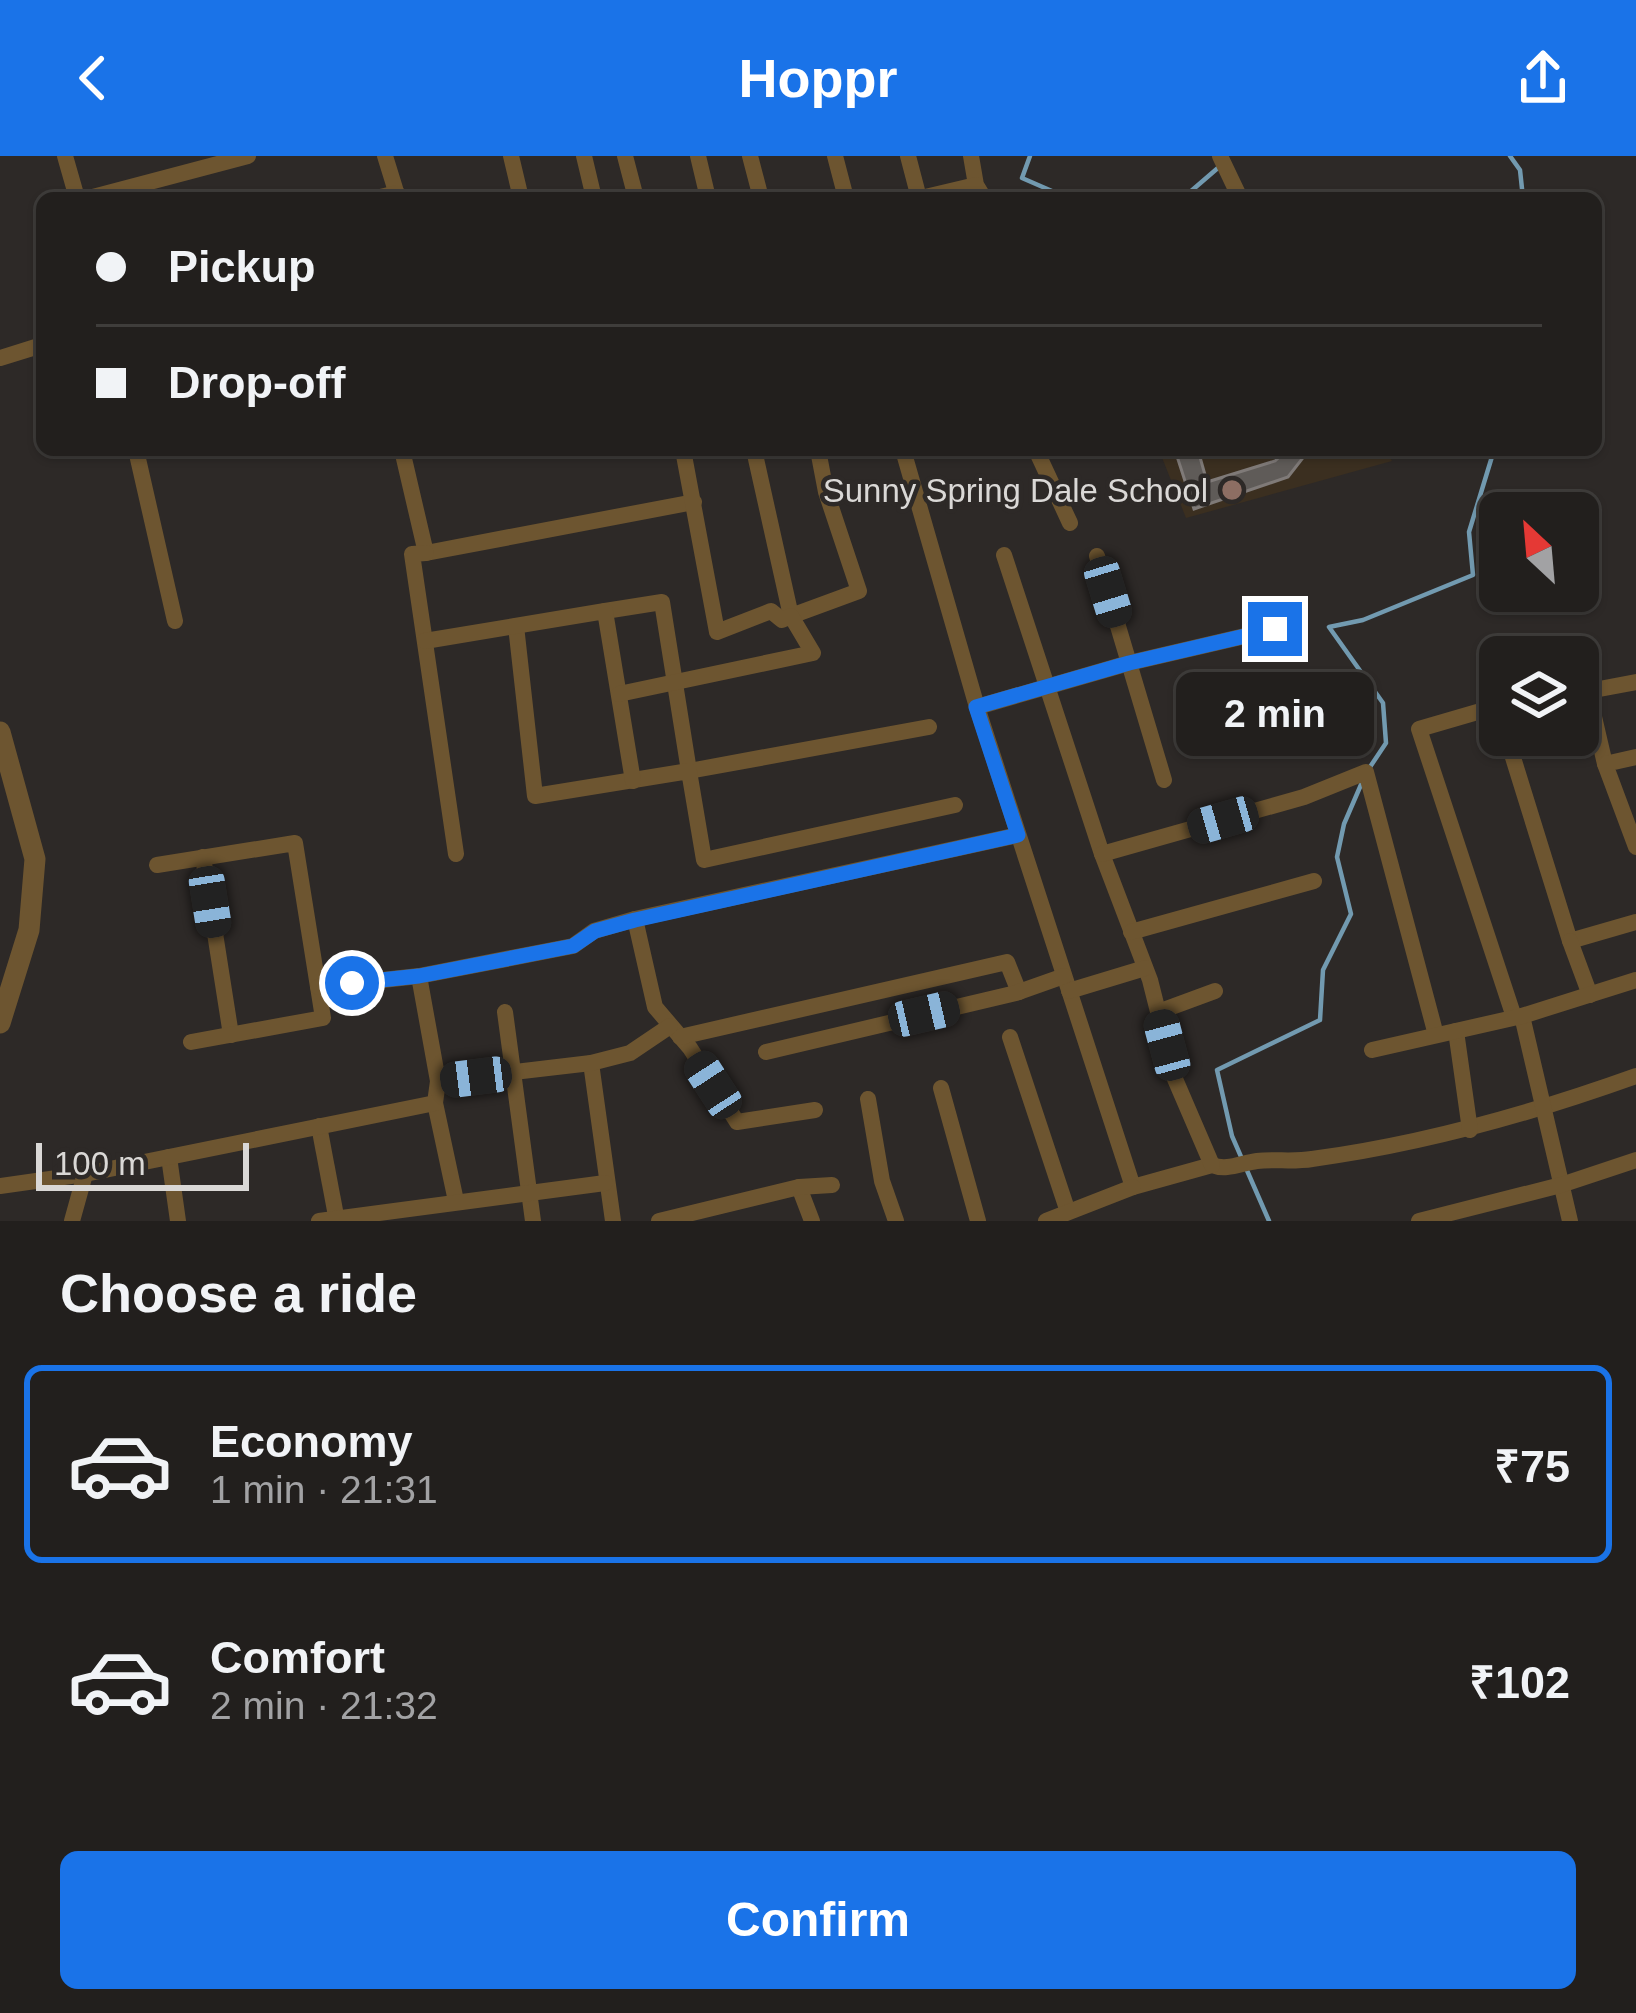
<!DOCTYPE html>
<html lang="en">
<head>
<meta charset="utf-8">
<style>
  :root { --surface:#221f1d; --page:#2a2726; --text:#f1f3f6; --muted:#a2a2a4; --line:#3f3d3b; --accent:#1a73e8 }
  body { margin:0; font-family:Arial,sans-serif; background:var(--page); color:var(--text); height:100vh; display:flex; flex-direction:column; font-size:45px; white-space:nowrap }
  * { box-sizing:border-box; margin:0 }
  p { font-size:39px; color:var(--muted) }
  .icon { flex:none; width:66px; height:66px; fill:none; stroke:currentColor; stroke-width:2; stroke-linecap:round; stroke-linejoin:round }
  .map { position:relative; height:1065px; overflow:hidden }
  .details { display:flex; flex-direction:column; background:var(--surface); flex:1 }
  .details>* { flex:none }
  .hud { position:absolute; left:36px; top:36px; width:1566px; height:264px; border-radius:18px; box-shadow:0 3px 9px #0004,0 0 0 3px var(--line); display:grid; align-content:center; height:264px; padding:0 60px; background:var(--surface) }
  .needle { width:78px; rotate:334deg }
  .controls { position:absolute; left:1479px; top:336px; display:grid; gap:24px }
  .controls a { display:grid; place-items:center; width:120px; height:120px; border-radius:18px; background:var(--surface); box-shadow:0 3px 9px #0004,0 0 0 3px var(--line); font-size:60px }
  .scale { position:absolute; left:36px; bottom:30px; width:213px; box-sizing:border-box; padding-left:12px; border:6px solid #dad8d6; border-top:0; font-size:33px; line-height:42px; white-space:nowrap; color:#dad8d6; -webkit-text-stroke:9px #2d2927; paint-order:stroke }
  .end { position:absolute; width:54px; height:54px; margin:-27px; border:15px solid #1a73e8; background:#fff; box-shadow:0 0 0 6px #fff }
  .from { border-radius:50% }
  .bubble { position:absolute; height:84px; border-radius:18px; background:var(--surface); box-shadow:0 3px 9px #0004,0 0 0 3px var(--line); font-size:39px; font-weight:600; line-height:84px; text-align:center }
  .car { position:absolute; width:36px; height:72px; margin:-36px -18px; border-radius:15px; box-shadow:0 0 9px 3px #0007; background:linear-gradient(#222 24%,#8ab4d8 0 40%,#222 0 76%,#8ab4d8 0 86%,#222 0) }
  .hud b { display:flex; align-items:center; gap:42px; height:114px; font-size:45px }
  .hud b+b { border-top:3px solid var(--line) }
  .hud i { width:30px; height:30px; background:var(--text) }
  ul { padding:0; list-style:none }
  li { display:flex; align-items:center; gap:36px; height:198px; margin:0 24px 18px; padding:0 36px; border:6px solid transparent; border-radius:18px }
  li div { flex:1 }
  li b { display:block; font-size:45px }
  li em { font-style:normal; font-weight:600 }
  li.on { border-color:var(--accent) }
  li>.icon { width:108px; height:108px; stroke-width:1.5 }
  h2 { padding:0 60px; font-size:54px; line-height:144px }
  .button { display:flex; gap:24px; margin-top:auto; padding:24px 60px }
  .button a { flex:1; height:138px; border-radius:18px; background:var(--accent); color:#fff; font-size:48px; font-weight:600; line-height:138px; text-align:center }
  header { display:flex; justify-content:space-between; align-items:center; height:156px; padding:0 60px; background:var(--accent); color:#fff; font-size:54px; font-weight:600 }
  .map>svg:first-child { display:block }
  .education { fill:#3b2f20 }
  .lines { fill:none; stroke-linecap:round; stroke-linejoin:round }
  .stream { stroke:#729ab0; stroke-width:4.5 }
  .building { fill:#5f5b58; stroke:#7f7a78; stroke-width:3 }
  .minor { stroke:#6d5530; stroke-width:16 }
  .tertiary { stroke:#6d5530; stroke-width:21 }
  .route { stroke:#1a73e8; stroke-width:15 }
  .education-dot { fill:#8d6e63; stroke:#2d2927; stroke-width:4.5 }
  .labels { text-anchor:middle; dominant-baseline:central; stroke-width:9; stroke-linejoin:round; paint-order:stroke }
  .poi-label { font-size:33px; fill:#dad8d6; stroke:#2d2927; text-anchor:end }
</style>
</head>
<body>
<header><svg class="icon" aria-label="back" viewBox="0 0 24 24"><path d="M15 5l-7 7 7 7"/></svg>Hoppr<svg class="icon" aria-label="share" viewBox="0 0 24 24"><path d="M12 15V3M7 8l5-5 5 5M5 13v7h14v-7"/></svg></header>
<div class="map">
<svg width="1636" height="1065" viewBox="0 0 1636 1065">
  <rect width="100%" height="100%" fill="#2d2927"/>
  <path class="education" d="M1159,294H1385L1392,305L1186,362Z"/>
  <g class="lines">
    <g class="stream">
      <path d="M1030,0L1022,22L1068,42"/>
      <path d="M1510,0L1520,14L1523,42"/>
      <path d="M1183,42L1219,11"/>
      <path d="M1368,614L1386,587L1383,547L1329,471L1363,464L1473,419L1469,376L1494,294"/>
      <path d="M1269,1065L1232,980L1217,914L1320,864L1323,814L1351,758L1337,701L1344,668L1363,624"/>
    </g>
  </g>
  <path class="building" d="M1175,294H1198L1207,326L1275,305L1287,294H1309L1288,321L1194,353Z"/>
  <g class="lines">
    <g class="minor">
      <path d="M65,0L77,42"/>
      <path d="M385,0L398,42"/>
      <path d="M511,0L521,42"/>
      <path d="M584,0L594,42"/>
      <path d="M625,0L636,42"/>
      <path d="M698,0L708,42"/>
      <path d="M750,0L761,42"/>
      <path d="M835,0L846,42"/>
      <path d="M908,0L919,42"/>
      <path d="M971,0L976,29L984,42"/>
      <path d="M1220,0L1240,42"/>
      <path d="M89,42L248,0"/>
      <path d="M376,42L397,37"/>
      <path d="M921,42L976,29"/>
      <path d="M0,202L42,189"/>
      <path d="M136,294L175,465"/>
      <path d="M402,294L426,397L694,346"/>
      <path d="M754,294L791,460L859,435L826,336L818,294"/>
      <path d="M903,294L977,551L1133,1031L1212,1009C1227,1015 1241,1007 1257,1005C1275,1003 1294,1006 1312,1003C1424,988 1530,958 1636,920"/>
      <path d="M1036,294L1070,367"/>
      <path d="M426,397L412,398L456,698"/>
      <path d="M1004,399L1102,698L1150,824L1175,923L1212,1009"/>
      <path d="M1097,400L1164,624"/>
      <path d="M605,455L662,446L689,615L929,571"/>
      <path d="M516,470L535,640L689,615L704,704L955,649"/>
      <path d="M425,485L605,455L633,625"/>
      <path d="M1588,535L1605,608"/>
      <path d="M1578,537L1636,526"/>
      <path d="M619,538L813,497L791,460L782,464L771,455L717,476L683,294"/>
      <path d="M1498,550L1419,573L1514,861"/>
      <path d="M977,551L1129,507L1275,473"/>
      <path d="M1506,579L1570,785L1636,766"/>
      <path d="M1636,601L1605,608L1636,691"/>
      <path d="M1102,698L1304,641L1366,616L1436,879"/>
      <path d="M203,701L231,879"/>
      <path d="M157,709L295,687L323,862L191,886"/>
      <path d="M635,763L655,851L690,892L737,966L815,954"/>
      <path d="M1131,776L1314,725"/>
      <path d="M1570,785L1590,839"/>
      <path d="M419,820L438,925L435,947L456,1045"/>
      <path d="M318,831L419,820L573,790L594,775L635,763L1018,679"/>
      <path d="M1069,835L1145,812"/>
      <path d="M505,856L533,1065"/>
      <path d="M1158,856L1215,835"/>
      <path d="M1522,860L1570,1065"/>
      <path d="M1456,875L1470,974"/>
      <path d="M680,881L1007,806L1019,836"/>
      <path d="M1010,881L1068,1056"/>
      <path d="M1372,894L1522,860L1636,824"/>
      <path d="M766,896L1016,837L1064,820"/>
      <path d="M591,907L613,1065"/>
      <path d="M438,925L591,907L630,897L670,870"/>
      <path d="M941,932L978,1065"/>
      <path d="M868,943L882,1025L896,1065"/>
      <path d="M319,970L337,1065"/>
      <path d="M169,1001L178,1065"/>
      <path d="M0,1030L85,1018L435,947"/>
      <path d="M799,1031L812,1065"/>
      <path d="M72,1065L85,1018"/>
      <path d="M319,1065L605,1027"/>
      <path d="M659,1065L799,1031L832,1029"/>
      <path d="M1046,1065L1133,1031"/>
      <path d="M1419,1065L1561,1029L1636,1004"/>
    </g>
    <path class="tertiary" d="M0,576L35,703L29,774L0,867"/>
  </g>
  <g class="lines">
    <path class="route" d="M352,827L419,820L573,790L595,775L635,764L1018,679L976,551L1129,507L1275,473"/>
  </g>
  <circle class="education-dot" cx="1232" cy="334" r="12"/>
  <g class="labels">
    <g class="poi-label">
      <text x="1208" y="334">Sunny Spring Dale School</text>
    </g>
  </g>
</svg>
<div class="controls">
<a><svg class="needle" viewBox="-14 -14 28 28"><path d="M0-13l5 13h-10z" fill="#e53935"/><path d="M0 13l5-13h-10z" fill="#a2a2a4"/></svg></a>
<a><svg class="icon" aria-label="layers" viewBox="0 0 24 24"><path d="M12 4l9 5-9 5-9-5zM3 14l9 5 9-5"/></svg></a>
</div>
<div class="scale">100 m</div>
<i class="end from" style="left:352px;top:827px"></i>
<i class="end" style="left:1275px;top:473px"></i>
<div class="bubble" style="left:1176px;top:516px;width:198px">2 min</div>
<i class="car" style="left:1108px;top:436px;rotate:163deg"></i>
<i class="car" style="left:1223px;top:664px;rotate:254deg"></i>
<i class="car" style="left:210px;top:746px;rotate:171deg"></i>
<i class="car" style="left:924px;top:858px;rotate:77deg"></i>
<i class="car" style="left:1167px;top:889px;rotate:345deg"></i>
<i class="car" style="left:476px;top:921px;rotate:263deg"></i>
<i class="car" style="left:713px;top:929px;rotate:327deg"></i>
<div class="hud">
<b><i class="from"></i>Pickup</b>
<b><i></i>Drop-off</b>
</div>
</div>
<section class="details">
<h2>Choose a ride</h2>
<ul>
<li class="on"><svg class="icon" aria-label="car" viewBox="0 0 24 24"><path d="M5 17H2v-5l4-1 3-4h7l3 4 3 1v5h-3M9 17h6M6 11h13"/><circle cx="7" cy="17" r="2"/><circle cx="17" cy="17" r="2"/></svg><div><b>Economy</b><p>1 min · 21:31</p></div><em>₹75</em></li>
<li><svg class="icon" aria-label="car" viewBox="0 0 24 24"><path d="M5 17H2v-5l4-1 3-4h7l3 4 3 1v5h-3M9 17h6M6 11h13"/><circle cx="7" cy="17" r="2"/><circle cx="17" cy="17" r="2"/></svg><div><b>Comfort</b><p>2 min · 21:32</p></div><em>₹102</em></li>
</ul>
<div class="button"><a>Confirm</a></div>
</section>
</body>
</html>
